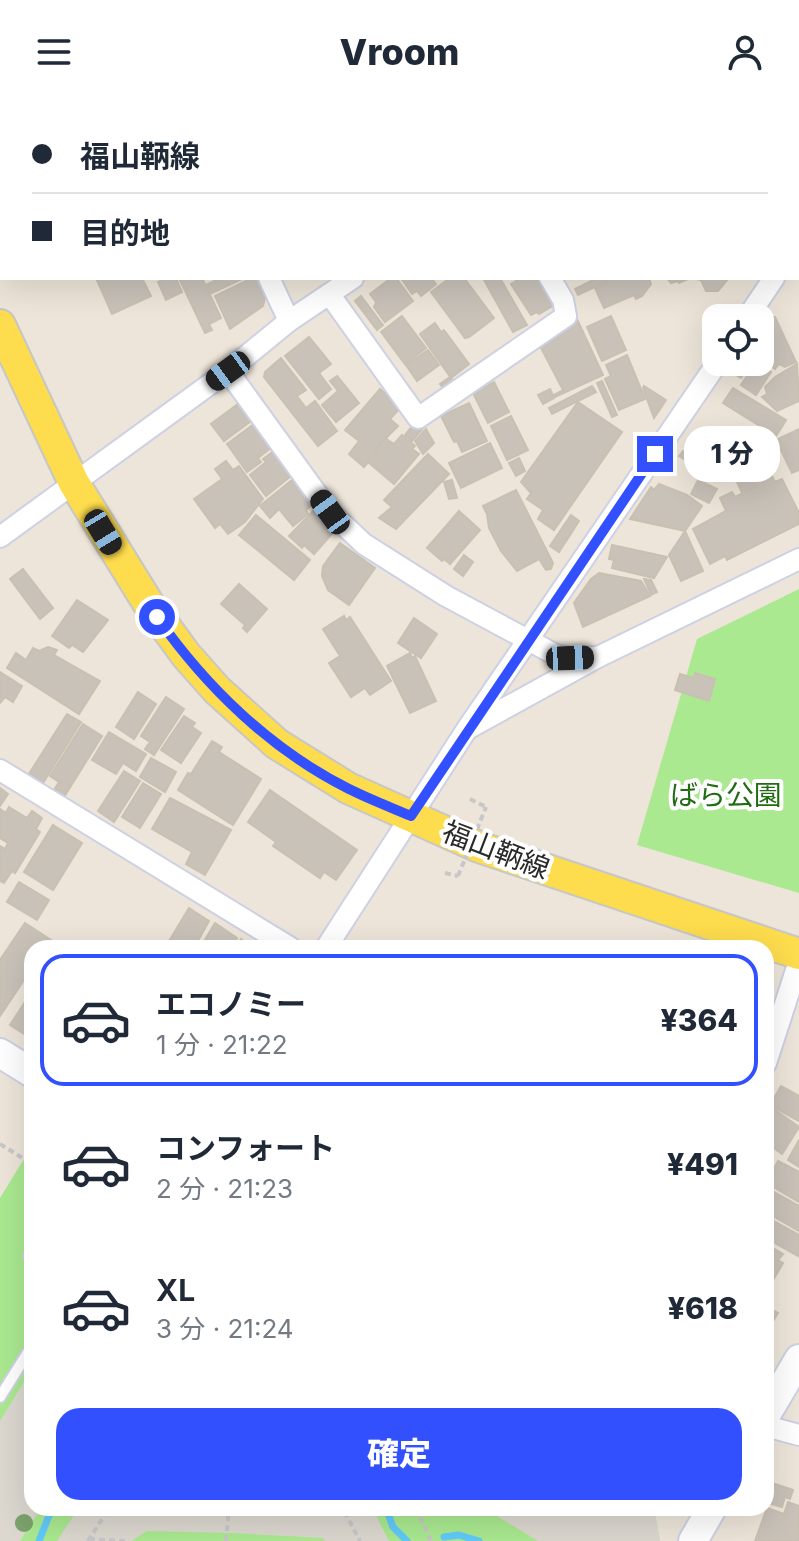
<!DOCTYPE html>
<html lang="ja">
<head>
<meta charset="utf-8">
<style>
  :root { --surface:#fff; --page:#f2f2f3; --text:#1f2937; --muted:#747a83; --line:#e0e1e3; --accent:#3350ff }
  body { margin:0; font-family:Inter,"Noto Sans JP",sans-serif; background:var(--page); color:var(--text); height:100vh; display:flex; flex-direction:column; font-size:30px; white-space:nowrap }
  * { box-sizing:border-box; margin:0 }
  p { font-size:26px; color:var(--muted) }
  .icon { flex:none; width:44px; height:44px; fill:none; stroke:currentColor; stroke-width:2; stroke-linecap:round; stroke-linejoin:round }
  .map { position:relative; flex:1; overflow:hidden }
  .details { position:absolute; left:24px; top:836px; width:750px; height:576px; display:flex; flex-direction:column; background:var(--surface); border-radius:24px; box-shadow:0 8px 32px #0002 }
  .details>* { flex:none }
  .guide { position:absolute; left:0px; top:0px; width:800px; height:176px; box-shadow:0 8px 32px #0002; display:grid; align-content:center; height:176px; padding:0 32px; background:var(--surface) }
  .buttons { position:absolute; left:702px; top:200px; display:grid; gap:16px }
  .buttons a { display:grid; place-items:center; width:72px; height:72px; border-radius:16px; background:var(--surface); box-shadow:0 8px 32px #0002; font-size:40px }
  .end { position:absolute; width:36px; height:36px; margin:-18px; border:10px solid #3350ff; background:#fff; box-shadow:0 0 0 4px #fff }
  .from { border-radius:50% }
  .bubble { position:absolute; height:56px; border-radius:24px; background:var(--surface); box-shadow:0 8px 32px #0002; font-size:26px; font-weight:800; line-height:56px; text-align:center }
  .car { position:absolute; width:24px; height:48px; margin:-24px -12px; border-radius:10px; box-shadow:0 0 6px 2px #0007; background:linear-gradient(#222 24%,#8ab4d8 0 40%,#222 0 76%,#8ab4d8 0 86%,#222 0) }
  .guide b { display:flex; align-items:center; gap:28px; height:76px; font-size:30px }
  .guide b+b { border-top:2px solid var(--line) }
  .guide i { width:20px; height:20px; background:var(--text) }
  ul { padding:14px 0 0; list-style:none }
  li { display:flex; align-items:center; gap:24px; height:132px; margin:0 16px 12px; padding:0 16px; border:4px solid transparent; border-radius:24px }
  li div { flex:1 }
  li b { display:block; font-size:30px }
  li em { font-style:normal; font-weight:800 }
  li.current { border-color:var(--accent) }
  li>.icon { width:72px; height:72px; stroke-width:1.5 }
  .primary-button { display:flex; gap:16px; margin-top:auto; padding:16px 32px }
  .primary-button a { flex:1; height:92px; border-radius:24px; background:var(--accent); color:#fff; font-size:32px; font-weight:800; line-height:92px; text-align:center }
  header { display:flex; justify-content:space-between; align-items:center; height:104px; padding:0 32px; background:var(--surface); font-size:36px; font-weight:800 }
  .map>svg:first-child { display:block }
  .green { fill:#aae990 }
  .plaza { fill:#dcd8d0 }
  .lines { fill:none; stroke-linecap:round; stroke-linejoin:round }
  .stream { stroke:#61caf9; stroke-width:7 }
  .building { fill:#c8c2b9; stroke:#c8c1b2; stroke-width:2 }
  .lane-casing { stroke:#ced1e3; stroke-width:14 }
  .street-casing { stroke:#ced1e3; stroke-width:24 }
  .secondary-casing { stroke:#ced1e3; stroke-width:32 }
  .primary-casing { stroke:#c7c7c7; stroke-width:34 }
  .path { stroke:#c7c7c7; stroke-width:4; stroke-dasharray:6 4; stroke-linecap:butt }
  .lane { stroke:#fff; stroke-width:10 }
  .street { stroke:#fff; stroke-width:20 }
  .secondary { stroke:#fff; stroke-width:28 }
  .primary { stroke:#fddc4d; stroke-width:30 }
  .path-bridge { stroke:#c7c7c7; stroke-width:4; stroke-dasharray:6 4; stroke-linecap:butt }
  .tree { fill:#7da26c }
  .route { stroke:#3350ff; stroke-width:10 }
  .labels { text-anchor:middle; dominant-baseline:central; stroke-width:8; stroke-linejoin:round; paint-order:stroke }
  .park-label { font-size:28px; fill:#216b13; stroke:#fff }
  .street-label { font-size:28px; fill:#292929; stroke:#fff }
</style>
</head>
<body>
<header><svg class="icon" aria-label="menu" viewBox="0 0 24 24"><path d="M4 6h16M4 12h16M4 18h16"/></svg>Vroom<svg class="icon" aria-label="person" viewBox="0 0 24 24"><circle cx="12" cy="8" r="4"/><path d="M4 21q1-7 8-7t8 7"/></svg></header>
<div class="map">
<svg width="799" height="1437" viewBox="0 0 799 1437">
  <rect width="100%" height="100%" fill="#ede5d9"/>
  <g class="green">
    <path d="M799,485V789L637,741L697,535Z"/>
    <path d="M30,1045L32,1046V1404H601L605,1406L654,1404L660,1437H0V1094Z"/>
  </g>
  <g class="plaza">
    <path d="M32,1265V1404H41L20,1437H0V1317Z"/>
    <path d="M79,1404H372L389,1437H325L323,1434L233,1429L147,1427L131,1437H57Z"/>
    <path d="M484,1404H601L605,1406L654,1404L660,1437H538Z"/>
  </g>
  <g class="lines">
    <g class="stream">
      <path d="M386,1404L393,1423L407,1437"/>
      <path d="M444,1433L459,1431L479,1437"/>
      <path d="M39,1437L50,1409L56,1404"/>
    </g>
  </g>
  <g class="building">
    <path d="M0,0L25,2H2L0,62Z"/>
    <path d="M72,0H126L127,2H73Z"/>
    <path d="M132,0H174L175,2H130Z"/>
    <path d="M631,0H670L667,2Z"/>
    <path d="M96,174H142L151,192L112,210Z"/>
    <path d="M167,174H176L182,188L166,196L158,178Z"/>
    <path d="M179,174H202L221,214L209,220L212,226L205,229Z"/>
    <path d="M220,174H244L210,190L206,181Z"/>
    <path d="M252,174H258L266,190L263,202L230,225L215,192Z"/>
    <path d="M391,174H396L413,197L385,218L374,203L376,198L370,190Z"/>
    <path d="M401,174H431L436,180L421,192L417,187L412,190Z"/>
    <path d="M450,174H464L494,214L469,233L465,234L431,188Z"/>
    <path d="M483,174H500L527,221L513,228Z"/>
    <path d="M521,174H540L556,200L539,210L537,208L531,211L511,180Z"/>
    <path d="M597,174L610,176L578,191L575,185Z"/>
    <path d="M619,174H649L651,180L642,192L636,195L634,191L604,204L595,184Z"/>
    <path d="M667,174H690L679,179L678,177L671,179Z"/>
    <path d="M692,174H726L727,176L718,187H706L701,176Z"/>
    <path d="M361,192L383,221L377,226L355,197Z"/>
    <path d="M402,212L426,244L405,260L381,228Z"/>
    <path d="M611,212L626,246L602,257L587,223Z"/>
    <path d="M770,213H775L796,258L785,263L779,260L775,265L760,255V229Z"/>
    <path d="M577,215L603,271L555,293L554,291L563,286L540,242L557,234L555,231L565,226L563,222Z"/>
    <path d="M435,219L441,228L444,226L469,260L451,274L420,230Z"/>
    <path d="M309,233L331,260L319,269L331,285L319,295L285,252Z"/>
    <path d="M428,246L439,261L417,277L406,261Z"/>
    <path d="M627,251L645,295L619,306L605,275L611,272L606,261Z"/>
    <path d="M281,254L306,286L297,292L306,304L315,297L337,327L318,342L264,273L265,268Z"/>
    <path d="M737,258H751L741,274L731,268Z"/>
    <path d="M756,258L771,268L756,291L741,281Z"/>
    <path d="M797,260L799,297L777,307L762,293L767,290L765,283L775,273Z"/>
    <path d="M337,272L359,299L336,318L322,301L338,287L330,277Z"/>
    <path d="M450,273L454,278L444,285L440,280Z"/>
    <path d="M602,277L617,311L612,313L597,279Z"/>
    <path d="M494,278L509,308L488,319L473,289Z"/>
    <path d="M592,282L596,288L552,310L549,304Z"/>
    <path d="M644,282L666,296L654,314L643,284Z"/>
    <path d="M733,284L786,316L776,332L723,299Z"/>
    <path d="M380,285L401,303L390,315L398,322L377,343L379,345L364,363L349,350L359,337L345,326Z"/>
    <path d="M550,285L554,294L543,300L538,291Z"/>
    <path d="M578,298L622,328L554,426L538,415L543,406L527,395L531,389L521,378Z"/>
    <path d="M469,299L487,337L462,348L457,337L454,338L441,312Z"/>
    <path d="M238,300L251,317L224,337L211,320Z"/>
    <path d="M511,312L528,346L507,356L491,322Z"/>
    <path d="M417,316L425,322L412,337L405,331Z"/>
    <path d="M258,317L276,340L258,354L261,358L247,368L227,340Z"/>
    <path d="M426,325L434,339L423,350L415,337Z"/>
    <path d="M799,325V366L792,369L776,336Z"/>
    <path d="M402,331L415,342L412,345L419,350L394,380L368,358L385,334L394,340Z"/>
    <path d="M490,339L502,364L461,384L449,359Z"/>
    <path d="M275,346L296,368L266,392L250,371L266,358L263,355Z"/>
    <path d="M683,347L698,358L695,362L679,352Z"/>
    <path d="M428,350L449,370L396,425L379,414L392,403L384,396Z"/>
    <path d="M519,354L525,367L516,372L509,359Z"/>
    <path d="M761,355L769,369L753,377L756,383L742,389L733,369Z"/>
    <path d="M226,357L233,366L239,362L263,395L245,418L228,430L220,420L215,424L194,395L222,375L215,365Z"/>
    <path d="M705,360L722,371L718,377L700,366Z"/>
    <path d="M770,368L775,378L782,375L799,409V420L727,456L725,452L710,460L693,425L726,407L720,394L732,388L735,393L756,383L753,377Z"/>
    <path d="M297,372L317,397L306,406L308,410L293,422L279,405L270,414L260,402Z"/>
    <path d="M452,376L457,394L449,395L444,378Z"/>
    <path d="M698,376L717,385L709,399L691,390Z"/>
    <path d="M659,380L687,391L702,402L685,427L630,415L651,383L654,386Z"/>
    <path d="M516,386L553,459L551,465L546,466L539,455L517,467L501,447L489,424L487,410L483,402Z"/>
    <path d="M317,403L338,423L314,450L304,441L302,444L289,432Z"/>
    <path d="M459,407L480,426L450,460L444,455L442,457L427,444Z"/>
    <path d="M256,411L310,456L294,476L239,431Z"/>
    <path d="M571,411L579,417L559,448L550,442Z"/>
    <path d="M685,427L703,467L681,477L669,451Z"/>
    <path d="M340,439L375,464L349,501L328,486L322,472L323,462Z"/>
    <path d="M612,441L667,453L654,474L612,464L614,456L609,455Z"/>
    <path d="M464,451L473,458L463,472L454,465Z"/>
    <path d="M23,465L53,504L40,515L10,475Z"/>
    <path d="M599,469L641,477L650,492L583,523L574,499L591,475Z"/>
    <path d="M644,475L651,476L657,488L651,491Z"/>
    <path d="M239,480L267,505L247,528L243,524L245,521L221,500Z"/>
    <path d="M77,496L108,516L83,548L72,541L69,544L52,532Z"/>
    <path d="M344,512L346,516L350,513L391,577L370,591L365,584L351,593L329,559L340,552L323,525Z"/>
    <path d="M414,514L437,530L421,554L398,539Z"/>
    <path d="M48,543L57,546L54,551L100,577L79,610L7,564L16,549L26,556L33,544L39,547Z"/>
    <path d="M410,549L412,554L415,552L436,597L410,609L387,562Z"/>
    <path d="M0,568L22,582L13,598L5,593L0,599Z"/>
    <path d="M695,569L715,575L709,597L675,586L680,570L694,574Z"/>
    <path d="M138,588L156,600L134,635L116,623Z"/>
    <path d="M166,593L184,605L154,651L145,645L150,638L141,632Z"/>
    <path d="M67,610L81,618L43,679L29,670Z"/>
    <path d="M184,612L195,619L192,623L201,629L181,659L161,646Z"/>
    <path d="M83,620L102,632L64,693L54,686L59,678L50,672Z"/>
    <path d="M109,628L146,650L136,667L123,659L116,670L92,656Z"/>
    <path d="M212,637L222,643L219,648L261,675L233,721L178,686L188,669L191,670Z"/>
    <path d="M151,654L176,668L165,688L140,673Z"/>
    <path d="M124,667L140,677L114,718L98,707Z"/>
    <path d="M143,679L161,690L140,724L122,713Z"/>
    <path d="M0,684L8,690L0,702Z"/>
    <path d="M270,686L357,746L336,776L324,768L320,774L273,742L276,738L248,718Z"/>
    <path d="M170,694L231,726L205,771L186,760L192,748L152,725Z"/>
    <path d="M9,703L27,714L32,707L42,714L36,725L40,728L15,769L12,767L4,779L0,777V742L5,745L8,739L0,734V705L6,709Z"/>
    <path d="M53,721L82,739L53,786L24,768Z"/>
    <path d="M19,778L49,796L37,816L7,798Z"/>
    <path d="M189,804L209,817L194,844H165Z"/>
    <path d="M25,819L51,836L46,844H32V864L0,912V856Z"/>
    <path d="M215,819L237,834L230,844H200Z"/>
    <path d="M241,835L253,844H235Z"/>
    <path d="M29,892L32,894V935L10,921Z"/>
    <path d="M781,982L799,992V1017L770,1001Z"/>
    <path d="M771,1003L799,1023L782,1050L766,1038V1010Z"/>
    <path d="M799,1036V1063L788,1056Z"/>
    <path d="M778,1057L799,1068V1098L772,1082L773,1080L767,1077Z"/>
    <path d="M770,1086L799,1102V1127L766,1108V1093Z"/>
    <path d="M766,1113L799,1131L798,1152L766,1134Z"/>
    <path d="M766,1140L783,1150L778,1156L783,1159L772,1178L767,1175L766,1177Z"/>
    <path d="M766,1203L778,1209L766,1229Z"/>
    <path d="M775,1380L793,1386L790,1395L785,1393L782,1403L768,1399Z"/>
    <path d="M788,1398L799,1402V1437H755L767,1404L784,1410Z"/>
  </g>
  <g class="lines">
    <g class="lane-casing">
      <g id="lane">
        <path d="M29,1152L32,1147"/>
        <path d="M0,1293L32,1242"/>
      </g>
    </g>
    <g class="street-casing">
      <g id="street">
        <path d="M188,0L189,2"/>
        <path d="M434,0L435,2"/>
        <path d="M691,0L692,2"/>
        <path d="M577,2L580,0"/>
        <path d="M798,136L799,134"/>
        <path d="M269,174L289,217"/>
        <path d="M330,191L418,314L566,212L563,196L550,174"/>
        <path d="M747,214L774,174"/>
        <path d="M228,267L330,408L364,440L446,492L556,551L570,554L598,553"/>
        <path d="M0,433L228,267L289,217L353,174"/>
        <path d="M471,623L598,553L799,455"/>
        <path d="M0,666L291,844"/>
        <path d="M326,844L467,625L718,258"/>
        <path d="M766,959L799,857"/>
        <path d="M766,1322L799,1331"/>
      </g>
    </g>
    <g class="secondary-casing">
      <g id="secondary">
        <path d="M0,949L32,969"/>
        <path d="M766,1311L799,1255"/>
        <path d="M693,1437L712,1404"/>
      </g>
    </g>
    <g class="primary-casing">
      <path id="primary" d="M0,221L74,379L148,499L186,551L217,586L277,640L348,684L479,743L799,850"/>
    </g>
    <g class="path">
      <path d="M470,695L486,703"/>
      <path d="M445,769L458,772"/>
      <path d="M0,1040L32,1060"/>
      <path d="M255,1404L344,1407L360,1437"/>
      <path d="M416,1404L431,1437"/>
      <path d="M89,1435L125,1437"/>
      <path d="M88,1437L109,1404"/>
      <path d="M226,1437L229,1404"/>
    </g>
    <use href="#lane" class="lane"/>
    <use href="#street" class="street"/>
    <use href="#secondary" class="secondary"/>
    <use href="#primary" class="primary"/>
    <path class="path-bridge" d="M458,772L486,703"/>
  </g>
  <circle class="tree" cx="24" cy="1419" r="9"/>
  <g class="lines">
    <path class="route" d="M157,513C206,583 271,646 349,685C369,695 390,703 411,712L655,350"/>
  </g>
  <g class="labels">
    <g class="park-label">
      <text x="726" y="691">ばら公園</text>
    </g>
    <g class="street-label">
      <text transform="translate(496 746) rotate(21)">福山鞆線</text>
    </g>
  </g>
</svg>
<div class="buttons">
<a><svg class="icon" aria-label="locate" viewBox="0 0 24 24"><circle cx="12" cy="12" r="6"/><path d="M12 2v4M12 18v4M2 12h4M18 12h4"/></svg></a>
</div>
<i class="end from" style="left:157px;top:513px"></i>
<i class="end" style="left:655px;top:350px"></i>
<div class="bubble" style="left:684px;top:322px;width:96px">1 分</div>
<i class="car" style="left:228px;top:267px;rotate:234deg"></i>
<i class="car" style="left:330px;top:408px;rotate:324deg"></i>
<i class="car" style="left:103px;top:428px;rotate:149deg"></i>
<i class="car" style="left:570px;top:554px;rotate:88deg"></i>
<div class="guide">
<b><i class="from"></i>福山鞆線</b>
<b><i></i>目的地</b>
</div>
<section class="details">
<ul>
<li class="current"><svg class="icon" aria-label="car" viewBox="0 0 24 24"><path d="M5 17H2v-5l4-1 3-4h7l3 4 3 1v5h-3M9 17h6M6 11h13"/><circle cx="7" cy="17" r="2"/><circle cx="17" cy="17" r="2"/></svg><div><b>エコノミー</b><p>1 分 · 21:22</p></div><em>¥364</em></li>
<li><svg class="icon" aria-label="car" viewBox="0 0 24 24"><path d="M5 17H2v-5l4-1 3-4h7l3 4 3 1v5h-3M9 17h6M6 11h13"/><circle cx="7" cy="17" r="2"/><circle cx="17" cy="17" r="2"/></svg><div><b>コンフォート</b><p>2 分 · 21:23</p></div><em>¥491</em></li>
<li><svg class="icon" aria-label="car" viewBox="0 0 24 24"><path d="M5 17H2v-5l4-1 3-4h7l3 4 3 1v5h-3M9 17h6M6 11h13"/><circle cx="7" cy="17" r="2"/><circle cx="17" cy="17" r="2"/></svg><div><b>XL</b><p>3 分 · 21:24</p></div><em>¥618</em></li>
</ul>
<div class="primary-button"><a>確定</a></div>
</section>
</div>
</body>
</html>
